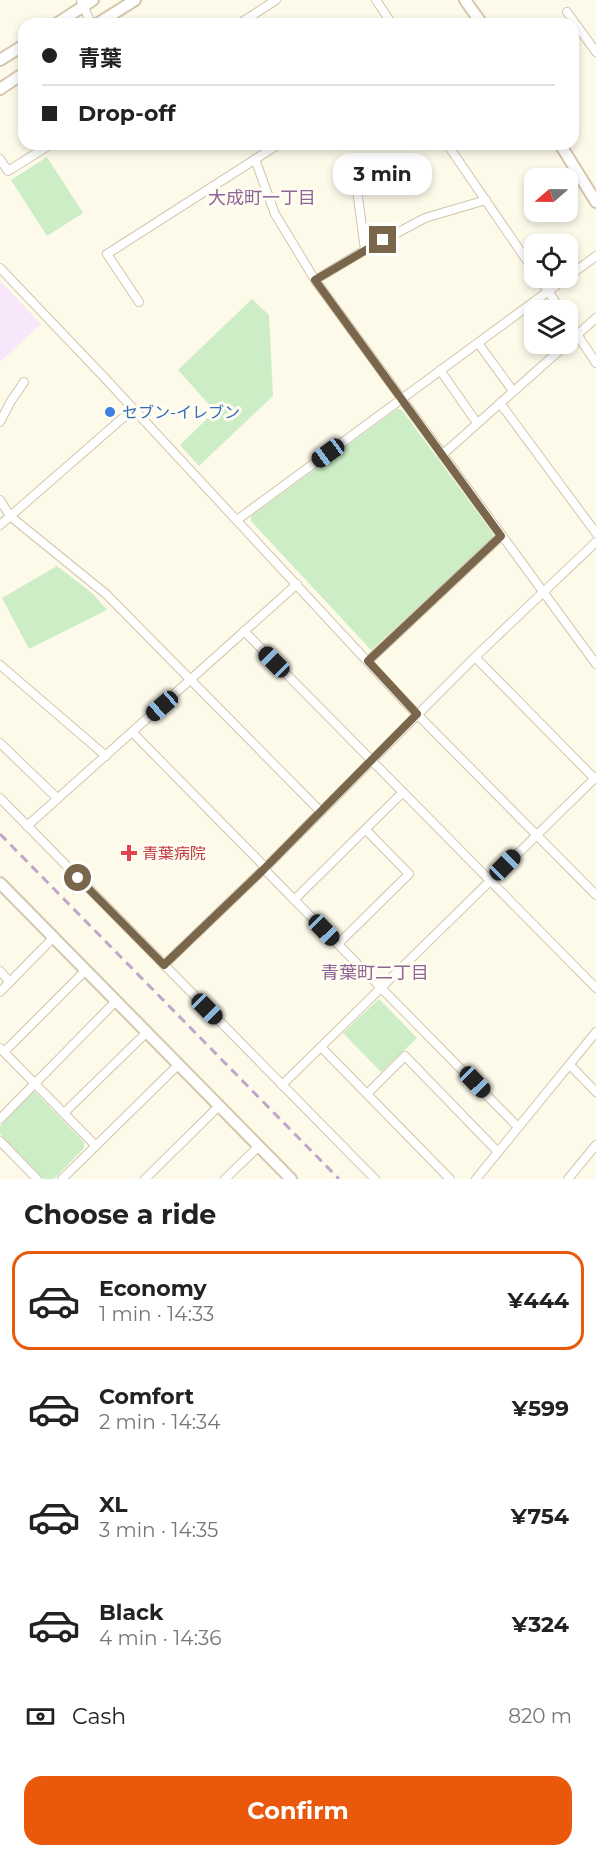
<!DOCTYPE html>
<html lang="en">
<head>
<meta charset="utf-8">
<style>
  :root { --surface:#fff; --page:#f2f2f2; --text:#222; --muted:#767676; --line:#e0e0e0; --accent:#ea580c }
  body { margin:0; font-family:Montserrat,"Noto Sans JP",sans-serif; background:var(--page); color:var(--text); height:100vh; display:flex; flex-direction:column; font-size:22px; white-space:nowrap }
  * { box-sizing:border-box; margin:0 }
  p { font-size:20px; color:var(--muted) }
  .icon { flex:none; width:33px; height:33px; fill:none; stroke:currentColor; stroke-width:2; stroke-linecap:round; stroke-linejoin:round }
  .map { position:relative; height:1179px; overflow:hidden }
  .side { display:flex; flex-direction:column; background:var(--surface); flex:1 }
  .side>* { flex:none }
  .guide { position:absolute; left:18px; top:18px; width:561px; height:132px; border-radius:18px; box-shadow:0 3px 9px #0003; display:grid; align-content:center; height:132px; padding:0 24px; background:var(--surface) }
  .needle { width:39px; rotate:250deg }
  .tools { position:absolute; left:524px; top:168px; display:grid; gap:12px }
  .tools a { display:grid; place-items:center; width:54px; height:54px; border-radius:12px; background:var(--surface); box-shadow:0 3px 9px #0003; font-size:30px }
  .end { position:absolute; width:27px; height:27px; margin:-14px; border:8px solid #7a674b; background:#fff; box-shadow:0 0 0 3px #fff }
  .from { border-radius:50% }
  .bubble { position:absolute; height:42px; border-radius:18px; background:var(--surface); box-shadow:0 3px 9px #0003; font-size:20px; font-weight:700; line-height:42px; text-align:center }
  .car { position:absolute; width:18px; height:36px; margin:-18px -9px; border-radius:8px; box-shadow:0 0 4px 2px #0007; background:linear-gradient(#222 24%,#8ab4d8 0 40%,#222 0 76%,#8ab4d8 0 86%,#222 0) }
  .guide b { display:flex; align-items:center; gap:21px; height:57px; font-size:22px }
  .guide b+b { border-top:2px solid var(--line) }
  .guide i { width:15px; height:15px; background:var(--text) }
  ul { padding:0; list-style:none }
  li { display:flex; align-items:center; gap:18px; height:99px; margin:0 12px 9px; padding:0 12px; border:3px solid transparent; border-radius:18px }
  li div { flex:1 }
  li b { display:block; font-size:22px }
  li em { font-style:normal; font-weight:700 }
  li.active { border-color:var(--accent) }
  li>.icon { width:54px; height:54px; stroke-width:1.5 }
  h2 { padding:0 24px; font-size:27px; line-height:72px }
  .pay { display:flex; align-items:center; gap:15px; height:66px; padding:0 24px; font-size:22px }
  .pay p { margin-inline-start:auto }
  .primary-button { display:flex; gap:12px; margin-top:auto; padding:12px 24px }
  .primary-button a { flex:1; height:69px; border-radius:18px; background:var(--accent); color:#fff; font-size:24px; font-weight:700; line-height:69px; text-align:center }
  .map>svg:first-child { display:block }
  .education { fill:#f8e6fa }
  .green { fill:#cdedc7 }
  .lines { fill:none; stroke-linecap:round; stroke-linejoin:round }
  .street-casing { stroke:#d1c6ae; stroke-width:10 }
  .secondary-casing { stroke:#d4c7ac; stroke-width:14 }
  .street { stroke:#fff; stroke-width:8 }
  .secondary { stroke:#fff; stroke-width:10 }
  .rail { stroke:#c1a6c9; stroke-width:3; stroke-dasharray:9 6; stroke-linecap:butt }
  .route { stroke:#7a674b; stroke-width:8 }
  .shop-dot { fill:#3f7fe0; stroke:#fffdf1; stroke-width:2 }
  .health-dot { fill:#e0444e; stroke:#fffdf1; stroke-width:2 }
  .labels { text-anchor:middle; dominant-baseline:central; stroke-width:6; stroke-linejoin:round; paint-order:stroke }
  .shop-label { font-size:16px; fill:#366cbe; stroke:#fffdf1; text-anchor:start }
  .health-label { font-size:16px; fill:#be3a42; stroke:#fffdf1; text-anchor:start }
  .neighbourhood-label { font-size:18px; fill:#906496; stroke:#fffdf1 }
</style>
</head>
<body>
<div class="map">
<svg width="596" height="1179" viewBox="0 0 596 1179">
  <rect width="100%" height="100%" fill="#fdfaea"/>
  <path class="education" d="M0,281L41,324L0,362Z"/>
  <g class="green">
    <path d="M47,157L83,213L47,236L11,180Z"/>
    <path d="M252,299L269,315L273,396L199,466L180,445L215,411L178,370Z"/>
    <path d="M397,409L402,410L493,533L494,537L371,650L251,521V516Z"/>
    <path d="M57,566L93,594L107,610L29,649L2,598Z"/>
    <path d="M379,999L417,1038L381,1072L343,1033Z"/>
    <path d="M34,1091L84,1142V1148L54,1179H43L0,1134V1126Z"/>
  </g>
  <g class="lines">
    <g class="street-casing">
      <g id="street">
        <path d="M81,0L91,24"/>
        <path d="M376,0L392,24"/>
        <path d="M567,12L596,52"/>
        <path d="M239,24L276,0"/>
        <path d="M447,144L534,271"/>
        <path d="M0,159L8,171L51,144"/>
        <path d="M255,159L275,214L315,280L596,664"/>
        <path d="M353,159L365,250"/>
        <path d="M0,268L102,375L404,701L596,895"/>
        <path d="M539,278L561,310"/>
        <path d="M315,280L365,250L425,218L486,200"/>
        <path d="M139,302L107,254L279,144"/>
        <path d="M567,319L596,363"/>
        <path d="M478,343L513,391"/>
        <path d="M440,370L477,423"/>
        <path d="M500,403L596,533"/>
        <path d="M0,422L11,401L24,382"/>
        <path d="M442,455L596,318"/>
        <path d="M0,500L10,516L106,594L321,812"/>
        <path d="M237,520L596,256"/>
        <path d="M0,525L133,409"/>
        <path d="M244,631L596,988"/>
        <path d="M475,657L594,778"/>
        <path d="M368,661L501,536"/>
        <path d="M0,665L106,756"/>
        <path d="M132,732L266,868"/>
        <path d="M0,743L57,798"/>
        <path d="M0,798L375,1179"/>
        <path d="M27,826L297,584"/>
        <path d="M264,869L518,1127"/>
        <path d="M294,900L402,793"/>
        <path d="M338,944L409,874L366,830"/>
        <path d="M164,965L264,869L475,657L596,542"/>
        <path d="M0,971L10,982"/>
        <path d="M0,992L53,938"/>
        <path d="M321,1047L450,1179"/>
        <path d="M0,1048L96,1146"/>
        <path d="M4,1052L86,970"/>
        <path d="M570,1065L596,1092"/>
        <path d="M282,1085L596,777"/>
        <path d="M367,1094L405,1056L498,1152"/>
        <path d="M64,1113L146,1033"/>
        <path d="M0,1119L116,1001"/>
        <path d="M0,1141L37,1179"/>
        <path d="M62,1179L178,1065"/>
        <path d="M145,1179L219,1106"/>
        <path d="M225,1179L259,1146"/>
        <path d="M476,1179L596,1032"/>
        <path d="M568,1179L596,1145"/>
      </g>
    </g>
    <g class="secondary-casing">
      <g id="secondary">
        <path d="M465,0L482,24"/>
        <path d="M56,24L93,0"/>
        <path d="M97,24L135,0"/>
        <path d="M0,60L24,45"/>
        <path d="M0,89L24,73"/>
        <path d="M560,144L596,202"/>
        <path d="M0,883L291,1179"/>
      </g>
    </g>
    <use href="#street" class="street"/>
    <use href="#secondary" class="secondary"/>
    <path class="rail" d="M0,834L339,1179"/>
  </g>
  <g class="lines">
    <path class="route" d="M78,878L164,965L264,869L417,714L368,661L501,536L315,280L383,240"/>
  </g>
  <circle class="shop-dot" cx="110" cy="412" r="6"/>
  <path class="health-dot" d="M126 844h6v6h6v6h-6v6h-6v-6h-6v-6h6z"/>
  <g class="labels">
    <g class="shop-label">
      <text x="122" y="412">セブン-イレブン</text>
    </g>
    <g class="health-label">
      <text x="142" y="853">青葉病院</text>
    </g>
    <g class="neighbourhood-label">
      <text x="262" y="198">大成町一丁目</text>
      <text x="375" y="973">青葉町二丁目</text>
    </g>
  </g>
</svg>
<div class="tools">
<a><svg class="needle" viewBox="-14 -14 28 28"><path d="M0-13l5 13h-10z" fill="#e53935"/><path d="M0 13l5-13h-10z" fill="#767676"/></svg></a>
<a><svg class="icon" aria-label="locate" viewBox="0 0 24 24"><circle cx="12" cy="12" r="6"/><path d="M12 2v4M12 18v4M2 12h4M18 12h4"/></svg></a>
<a><svg class="icon" aria-label="layers" viewBox="0 0 24 24"><path d="M12 4l9 5-9 5-9-5zM3 14l9 5 9-5"/></svg></a>
</div>
<i class="end from" style="left:78px;top:878px"></i>
<i class="end" style="left:383px;top:240px"></i>
<div class="bubble" style="left:333px;top:153px;width:99px">3 min</div>
<i class="car" style="left:328px;top:453px;rotate:234deg"></i>
<i class="car" style="left:274px;top:662px;rotate:315deg"></i>
<i class="car" style="left:162px;top:706px;rotate:229deg"></i>
<i class="car" style="left:505px;top:865px;rotate:45deg"></i>
<i class="car" style="left:324px;top:930px;rotate:136deg"></i>
<i class="car" style="left:207px;top:1009px;rotate:135deg"></i>
<i class="car" style="left:475px;top:1082px;rotate:136deg"></i>
<div class="guide">
<b><i class="from"></i>青葉</b>
<b><i></i>Drop-off</b>
</div>
</div>
<section class="side">
<h2>Choose a ride</h2>
<ul>
<li class="active"><svg class="icon" aria-label="car" viewBox="0 0 24 24"><path d="M5 17H2v-5l4-1 3-4h7l3 4 3 1v5h-3M9 17h6M6 11h13"/><circle cx="7" cy="17" r="2"/><circle cx="17" cy="17" r="2"/></svg><div><b>Economy</b><p>1 min · 14:33</p></div><em>¥444</em></li>
<li><svg class="icon" aria-label="car" viewBox="0 0 24 24"><path d="M5 17H2v-5l4-1 3-4h7l3 4 3 1v5h-3M9 17h6M6 11h13"/><circle cx="7" cy="17" r="2"/><circle cx="17" cy="17" r="2"/></svg><div><b>Comfort</b><p>2 min · 14:34</p></div><em>¥599</em></li>
<li><svg class="icon" aria-label="car" viewBox="0 0 24 24"><path d="M5 17H2v-5l4-1 3-4h7l3 4 3 1v5h-3M9 17h6M6 11h13"/><circle cx="7" cy="17" r="2"/><circle cx="17" cy="17" r="2"/></svg><div><b>XL</b><p>3 min · 14:35</p></div><em>¥754</em></li>
<li><svg class="icon" aria-label="car" viewBox="0 0 24 24"><path d="M5 17H2v-5l4-1 3-4h7l3 4 3 1v5h-3M9 17h6M6 11h13"/><circle cx="7" cy="17" r="2"/><circle cx="17" cy="17" r="2"/></svg><div><b>Black</b><p>4 min · 14:36</p></div><em>¥324</em></li>
</ul>
<div class="pay"><svg class="icon" aria-label="cash" viewBox="0 0 24 24"><path d="M3 7h18v10H3z"/><circle cx="12" cy="12" r="2"/></svg>Cash<p>820 m</p></div>
<div class="primary-button"><a>Confirm</a></div>
</section>
</body>
</html>
